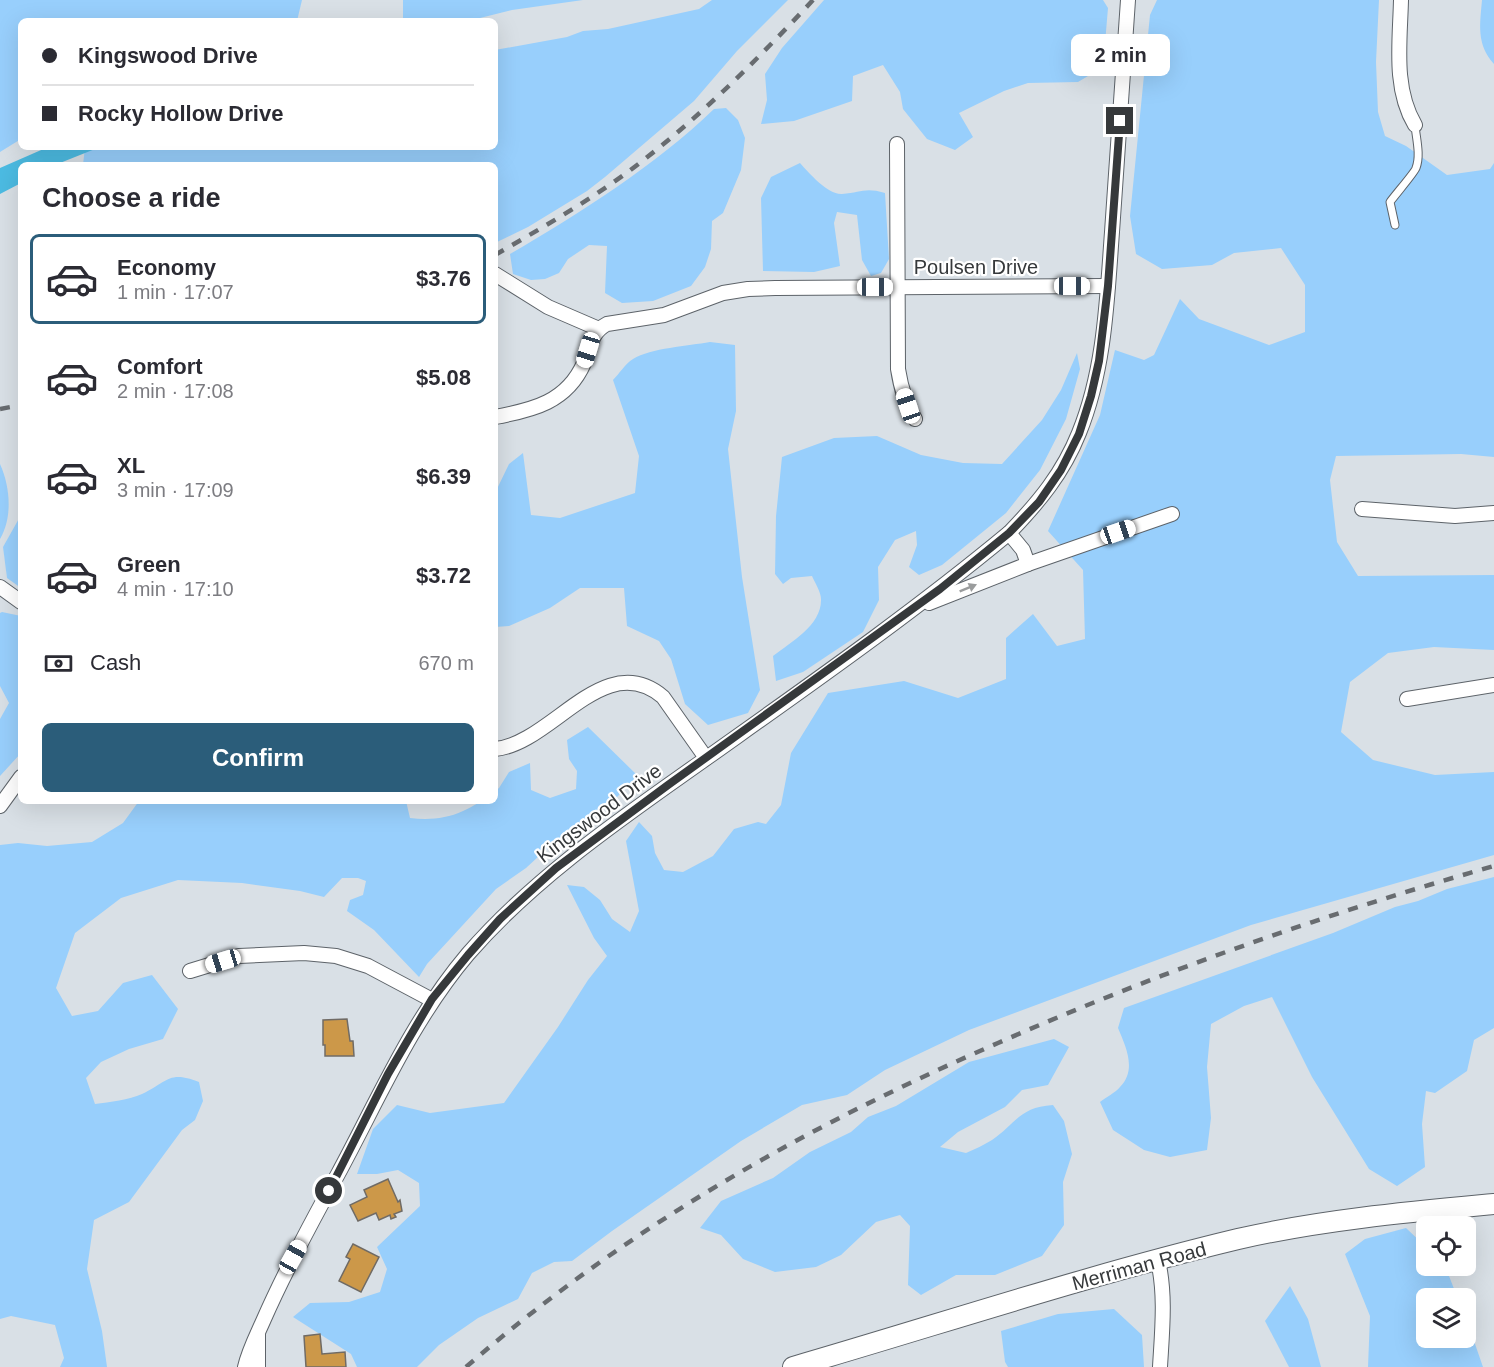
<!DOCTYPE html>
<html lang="en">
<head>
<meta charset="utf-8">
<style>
  :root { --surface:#fff; --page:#f7f7f7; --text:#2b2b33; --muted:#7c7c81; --line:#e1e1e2; --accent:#2b5d7a }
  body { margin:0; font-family:Helvetica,sans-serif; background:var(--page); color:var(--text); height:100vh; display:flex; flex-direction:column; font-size:22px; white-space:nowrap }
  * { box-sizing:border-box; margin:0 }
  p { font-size:20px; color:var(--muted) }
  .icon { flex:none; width:33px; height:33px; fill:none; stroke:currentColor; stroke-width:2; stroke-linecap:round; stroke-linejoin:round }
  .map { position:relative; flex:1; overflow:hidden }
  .side { position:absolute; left:18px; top:162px; width:480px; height:642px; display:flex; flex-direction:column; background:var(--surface); border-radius:9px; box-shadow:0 6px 24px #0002 }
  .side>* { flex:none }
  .top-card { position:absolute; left:18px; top:18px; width:480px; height:132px; border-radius:9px; box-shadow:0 6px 24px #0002; display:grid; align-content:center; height:132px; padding:0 24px; background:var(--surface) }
  .fabs { position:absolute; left:1416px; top:1216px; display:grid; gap:12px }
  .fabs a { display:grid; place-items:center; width:60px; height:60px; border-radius:9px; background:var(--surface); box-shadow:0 6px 24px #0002; font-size:30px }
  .end { position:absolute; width:27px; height:27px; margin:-14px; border:8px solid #36393b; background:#fff; box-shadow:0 0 0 3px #fff }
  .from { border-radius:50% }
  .bubble { position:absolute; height:42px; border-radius:9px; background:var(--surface); box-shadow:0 6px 24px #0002; font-size:20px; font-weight:700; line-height:42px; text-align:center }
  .car { position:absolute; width:18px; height:36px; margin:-18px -9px; border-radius:8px; box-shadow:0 0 4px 2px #0007; background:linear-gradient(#fff 24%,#345 0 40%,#fff 0 76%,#345 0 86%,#fff 0) }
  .top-card b { display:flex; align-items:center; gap:21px; height:57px; font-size:22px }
  .top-card b+b { border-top:2px solid var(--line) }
  .top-card i { width:15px; height:15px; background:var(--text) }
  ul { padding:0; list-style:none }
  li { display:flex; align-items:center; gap:18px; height:90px; margin:0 12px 9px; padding:0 12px; border:3px solid transparent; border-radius:9px }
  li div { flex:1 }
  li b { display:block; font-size:22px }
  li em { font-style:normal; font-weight:700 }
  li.current { border-color:var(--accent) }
  li>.icon { width:54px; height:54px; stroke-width:1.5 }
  h2 { padding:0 24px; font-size:27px; line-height:72px }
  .pay { display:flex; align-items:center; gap:15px; height:66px; padding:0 24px; font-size:22px }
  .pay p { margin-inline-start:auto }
  .cta { display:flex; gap:12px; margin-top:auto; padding:12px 24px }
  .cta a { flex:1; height:69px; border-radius:9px; background:var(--accent); color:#fff; font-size:24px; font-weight:700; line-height:69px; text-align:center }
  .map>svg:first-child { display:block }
  .green { fill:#98cffc }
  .water { fill:#4cbbe2 }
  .building { fill:#cc9849; stroke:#706b65; stroke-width:1.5 }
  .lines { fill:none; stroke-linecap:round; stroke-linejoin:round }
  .service-casing { stroke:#5d6369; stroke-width:9 }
  .minor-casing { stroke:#5d6369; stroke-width:16 }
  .secondary-casing { stroke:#5d6369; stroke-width:22 }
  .service { stroke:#fff; stroke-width:7 }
  .minor { stroke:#fff; stroke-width:14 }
  .secondary { stroke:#fff; stroke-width:20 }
  .rail { stroke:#686c70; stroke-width:4.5; stroke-dasharray:10 10; stroke-linecap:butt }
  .oneway { fill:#9a9c9d }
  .route { stroke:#36393b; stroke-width:8 }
  .labels { text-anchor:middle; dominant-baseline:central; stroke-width:4.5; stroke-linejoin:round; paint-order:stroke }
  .street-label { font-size:20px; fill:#36393b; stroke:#fff }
</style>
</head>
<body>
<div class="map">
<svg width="1494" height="1367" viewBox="0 0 1494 1367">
  <rect width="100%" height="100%" fill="#d9e0e6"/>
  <g class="green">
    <path d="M0,0H302L297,21H21V139L0,152Z"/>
    <path d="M403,0H583L512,10L480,18L454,21H403Z"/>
    <path d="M712,0H788L737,51L694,101L605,177L587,191L528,227L495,243V165H83L85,147H495V50L567,37L583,31L608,29L699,9Z"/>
    <path d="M824,0H1103L1108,8L1103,67L1078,82L1028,83L1004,91L959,113L973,137L955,150L927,139L903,109L900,92L883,65L853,76L852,101L794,121L761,124L767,100L765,74L782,48Z"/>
    <path d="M1157,0H1379L1376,62L1378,112L1385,136L1406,146L1447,175L1490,169L1494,163V457L1461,454L1336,456L1330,480L1337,542L1358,576L1494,575V650L1434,647L1388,653L1350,682L1341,732L1373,760L1435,775L1494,772V855L1251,925L969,1030L885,1070L847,1095L802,1105L741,1141L612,1231L572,1261L554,1262L532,1273L518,1299L478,1318L439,1345L417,1367H357L351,1354L293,1317L310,1303L349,1302L380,1292L387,1269L377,1247L420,1206L419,1183L398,1170L377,1174H357L373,1129L397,1105L430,1113L504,1103L558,1027L588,980L607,956L594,938L567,885L584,887L600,900L612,919L630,932L639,911L626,841L639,822L652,836L655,853L664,870L683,872L713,856L734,829L758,822L766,824L781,805L791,753L828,693L904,681L958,698L1006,679V638L1033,614L1057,646L1085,639L1083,570L1048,531L1100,415L1115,350L1144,360L1154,355L1180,299L1199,319L1269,345L1305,332V285L1281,248L1234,253L1212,265L1162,269L1136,254L1130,216L1150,15Z"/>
    <path d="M1482,0H1494V64C1476,44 1480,24 1482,0Z"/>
    <path d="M726,108L738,120L745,138L741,170L723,213L712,221L711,249L705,267L691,286L653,301L622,303L605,293L607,246L589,245L568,259L559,273L545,279L531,280L513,274L510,254C579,214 657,164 714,109Z"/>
    <path d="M800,163C809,173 828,195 842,194C861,193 864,187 885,193L889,259L881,273L871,276L862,260L857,215L837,212L834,223L840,266L814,272L763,271L761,198L771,177Z"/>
    <path d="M710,342L735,345L736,411L728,449L742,577L760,690L748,713L708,725L685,704L671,659L659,641L627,626L624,588H580L550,608L509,626L495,627V493L509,464L523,453L531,515L560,518L635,493L639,456L613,380C619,374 625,364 633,359C651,348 688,346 710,342Z"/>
    <path d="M1077,353L1080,369L1066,419L1040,470L1006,513L942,565L919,575L909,567L917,545L916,531L895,540L878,567L879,600L863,632L803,672L776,681L773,656C791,642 822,625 821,599C821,592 815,583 812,576L791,578L783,584L775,574L776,516L782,457L834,438L877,436L921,455L963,463L1002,464L1042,420L1061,390Z"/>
    <path d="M0,464C10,486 13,517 0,539Z"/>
    <path d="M21,515V588L7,578L3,547Z"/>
    <path d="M2,612L21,616V753L0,776V719L9,703L0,686V613Z"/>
    <path d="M588,727L638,776L617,797L592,818L552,844L526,868L496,889L427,964L419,977L374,930L347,911L350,900L363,895L366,881L358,878H342L324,897L300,891L242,883L178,880L121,898L75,933L56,988L72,1016L98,1011L123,983L152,975L178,1009L163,1039L129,1049L101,1062L86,1078L95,1104C110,1102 129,1100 142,1094C168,1082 168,1070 199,1082L203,1101L195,1120L182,1130L129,1202L94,1220L87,1269L102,1331L107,1367H60L64,1358L55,1325L11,1316L0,1319V845L18,843L47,846L92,842L123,823L139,801H406L410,818C428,820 446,819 463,811C479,804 476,801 495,801V791L499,788L509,772L530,763L531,790L550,798L576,789L577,771L569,759L567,740Z"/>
    <path d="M1494,877V1028L1474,1040L1467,1071L1435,1093L1426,1091L1422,1124L1425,1167L1397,1186L1369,1169L1312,1077L1272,997L1244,1006L1211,1024L1207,1067L1211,1118L1207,1150L1170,1157L1144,1150L1113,1130L1100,1102C1106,1097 1115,1093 1120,1087C1137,1070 1126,1047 1118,1028L1124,1008L1333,933L1395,907L1418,901L1447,889Z"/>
    <path d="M1054,1039L1069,1047L1048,1085L1022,1090L1005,1107L958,1132L940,1147L966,1153C975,1149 984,1145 992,1140C1016,1124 1019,1107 1053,1105L1064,1121L1072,1154L1063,1182L1064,1225L1042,1256L995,1275H956L921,1295L908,1285L910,1226L900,1215L876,1222L841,1255L816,1267L775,1272L743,1259L721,1235L700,1228L721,1201L773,1178L810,1152L851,1132L868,1117L896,1106L969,1062Z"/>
    <path d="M1406,1228L1426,1247V1266H1441L1449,1276L1458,1299H1426V1338H1466V1318L1483,1367H1368L1370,1316L1345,1254L1365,1239Z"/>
    <path d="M1290,1286L1308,1319L1321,1367H1289L1265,1321Z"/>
    <path d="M1114,1309L1142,1335L1144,1367H1008L1005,1362L1001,1331L1058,1314Z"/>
  </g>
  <path class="water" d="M48,147H100L55,165H21V183L0,194V168Z"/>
  <g class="building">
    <path d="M347,1019L350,1041H353L354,1056H325V1045H323V1020Z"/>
    <path d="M388,1179L398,1202L400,1200L402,1211L394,1214L396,1217L391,1219L390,1215L379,1220L376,1213L358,1221L350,1205L367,1197L364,1190Z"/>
    <path d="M353,1244L379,1257L361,1292L339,1281L350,1259L346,1257Z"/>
    <path d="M320,1334L322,1354L345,1352L346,1367H306L304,1336Z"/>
  </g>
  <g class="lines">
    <g class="service-casing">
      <path id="service" d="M1395,225L1390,202C1395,195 1415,172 1416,168C1421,155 1416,138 1415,125"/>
    </g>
    <g class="minor-casing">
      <g id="minor">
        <path d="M1401,0C1400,42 1393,88 1415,125"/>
        <path d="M897,144L898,369C901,388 905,403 915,419"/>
        <path d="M495,274L548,307L599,329"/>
        <path d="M495,417C533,410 567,402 584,363C591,347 590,333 607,324L664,315L723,293L748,289L775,288L1108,286"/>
        <path d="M1362,509L1455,516L1494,513"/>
        <path d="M1009,533C1039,502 1063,473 1079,433C1105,369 1107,299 1112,232C1117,154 1123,77 1128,0"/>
        <path d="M0,587L21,602"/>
        <path d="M929,603L1028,564"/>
        <path d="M1407,699L1494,685"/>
        <path d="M495,749C552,744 604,647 663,697L706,758"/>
        <path d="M0,806L21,777"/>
        <path d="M190,971L239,956L304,953L336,956L368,966L432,1000"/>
        <path d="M1158,1261C1166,1295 1162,1332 1160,1367"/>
        <path d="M258,1334V1367"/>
        <path d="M245,1367C249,1350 257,1335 264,1319C286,1269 312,1221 338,1174C379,1098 412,1020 468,954C534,878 619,820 701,762C805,688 910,615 1009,533L1023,550L1028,564L1172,514"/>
      </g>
    </g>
    <g class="secondary-casing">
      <path id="secondary" d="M793,1367C941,1324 1088,1275 1238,1239C1321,1220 1409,1212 1494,1204"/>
    </g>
    <use href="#service" class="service"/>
    <use href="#minor" class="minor"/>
    <use href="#secondary" class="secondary"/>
    <g class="rail">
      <path d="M495,255C545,226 596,197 641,162C703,114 760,57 813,0"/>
      <path d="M0,409L21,405"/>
      <path d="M466,1367C628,1227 803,1128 998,1043C1159,972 1325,914 1494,866"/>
    </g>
  </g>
  <defs><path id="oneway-solid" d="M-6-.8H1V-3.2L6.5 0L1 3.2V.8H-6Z" transform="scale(1.5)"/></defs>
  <use class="oneway" href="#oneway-solid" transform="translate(968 588) rotate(-22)"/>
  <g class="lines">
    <path class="route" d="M329,1191L388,1074L432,999L468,955L500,919L556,868L668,785L940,589L1009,533L1039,502L1061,470L1079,434L1091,396L1099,361L1108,286L1120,121"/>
  </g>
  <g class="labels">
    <g class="street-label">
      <text x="976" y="267">Poulsen Drive</text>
      <text transform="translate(599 813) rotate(-37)">Kingswood Drive</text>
      <text transform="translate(1139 1266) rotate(-15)">Merriman Road</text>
    </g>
  </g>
</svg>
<div class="fabs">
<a><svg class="icon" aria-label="locate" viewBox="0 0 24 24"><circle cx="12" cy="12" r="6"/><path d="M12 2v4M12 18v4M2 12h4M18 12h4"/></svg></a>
<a><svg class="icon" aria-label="layers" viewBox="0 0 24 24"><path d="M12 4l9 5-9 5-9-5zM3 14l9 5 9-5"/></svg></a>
</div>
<i class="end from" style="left:329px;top:1191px"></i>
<i class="end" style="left:1120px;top:121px"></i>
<div class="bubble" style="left:1071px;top:34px;width:99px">2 min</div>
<i class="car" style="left:1072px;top:286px;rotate:90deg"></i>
<i class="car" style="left:875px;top:287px;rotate:90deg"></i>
<i class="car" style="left:588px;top:350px;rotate:197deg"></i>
<i class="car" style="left:908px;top:406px;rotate:341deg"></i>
<i class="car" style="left:1118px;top:532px;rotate:71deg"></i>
<i class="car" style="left:223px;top:961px;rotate:253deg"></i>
<i class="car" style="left:293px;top:1257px;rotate:29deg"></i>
<div class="top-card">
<b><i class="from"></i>Kingswood Drive</b>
<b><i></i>Rocky Hollow Drive</b>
</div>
<section class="side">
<h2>Choose a ride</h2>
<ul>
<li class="current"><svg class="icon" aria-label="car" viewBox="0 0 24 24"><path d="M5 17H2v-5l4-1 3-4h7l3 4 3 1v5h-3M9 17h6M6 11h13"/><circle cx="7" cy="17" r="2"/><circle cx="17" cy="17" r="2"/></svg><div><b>Economy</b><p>1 min · 17:07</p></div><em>$3.76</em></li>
<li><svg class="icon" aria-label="car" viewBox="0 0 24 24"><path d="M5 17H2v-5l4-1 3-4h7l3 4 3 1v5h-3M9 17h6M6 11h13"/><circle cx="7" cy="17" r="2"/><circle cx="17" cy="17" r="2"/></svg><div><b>Comfort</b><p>2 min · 17:08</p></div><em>$5.08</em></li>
<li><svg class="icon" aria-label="car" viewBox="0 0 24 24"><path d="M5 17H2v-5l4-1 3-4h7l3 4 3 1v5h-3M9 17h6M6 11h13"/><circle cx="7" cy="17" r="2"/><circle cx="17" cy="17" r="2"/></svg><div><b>XL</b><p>3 min · 17:09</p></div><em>$6.39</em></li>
<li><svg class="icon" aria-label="car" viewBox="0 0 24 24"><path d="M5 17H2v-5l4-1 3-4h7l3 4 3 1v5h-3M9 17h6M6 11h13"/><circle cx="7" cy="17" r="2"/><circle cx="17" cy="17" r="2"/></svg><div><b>Green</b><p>4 min · 17:10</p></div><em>$3.72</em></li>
</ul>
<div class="pay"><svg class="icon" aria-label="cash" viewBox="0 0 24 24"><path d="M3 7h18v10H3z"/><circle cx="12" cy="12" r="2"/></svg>Cash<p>670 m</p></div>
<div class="cta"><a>Confirm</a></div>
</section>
</div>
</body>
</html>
